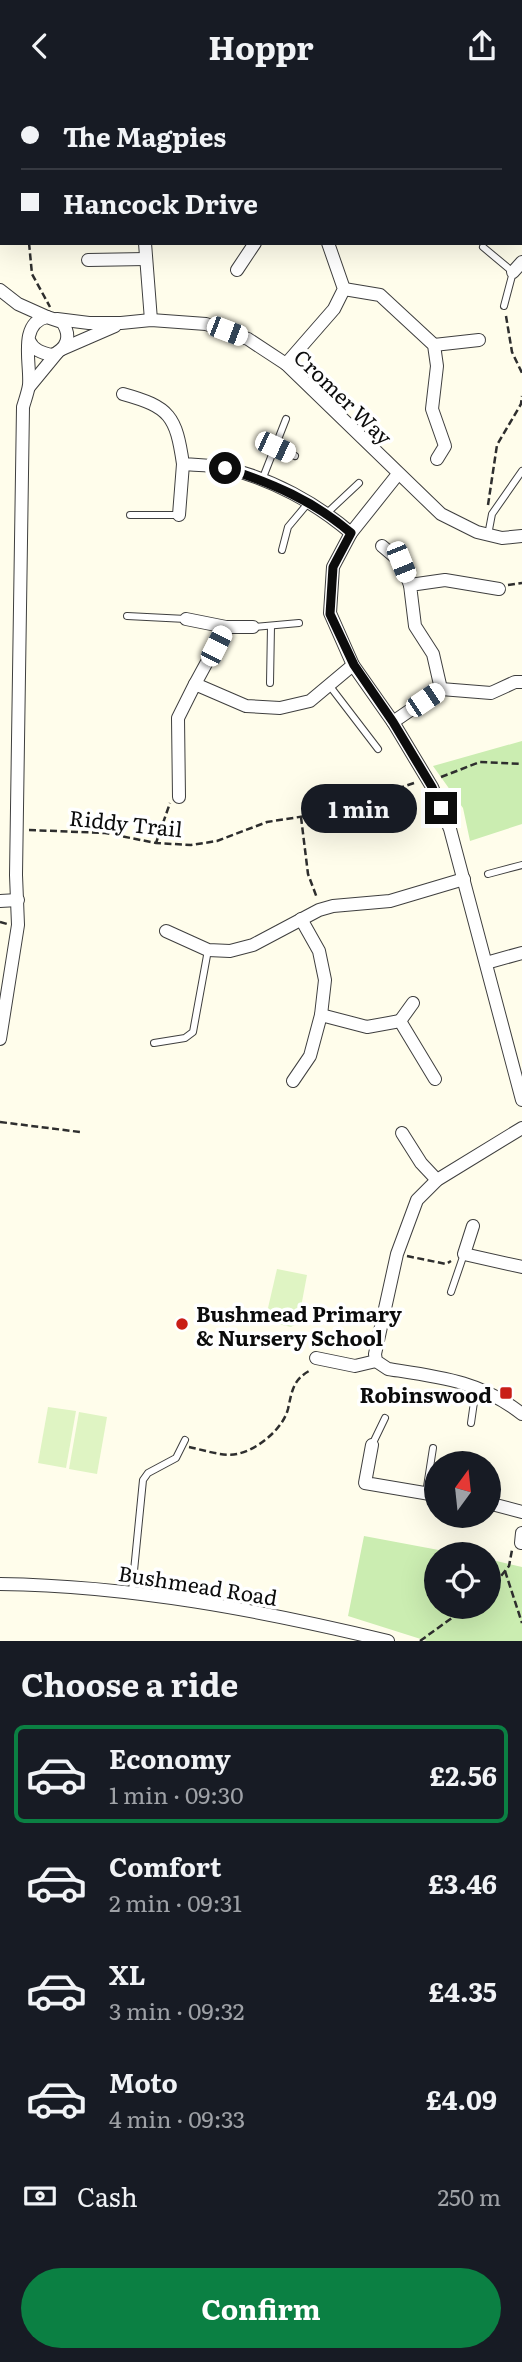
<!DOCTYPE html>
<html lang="en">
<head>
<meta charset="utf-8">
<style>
  :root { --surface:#171b24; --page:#20242c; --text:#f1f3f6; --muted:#9ea1a6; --line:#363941; --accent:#0b8043 }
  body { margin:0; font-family:Literata,serif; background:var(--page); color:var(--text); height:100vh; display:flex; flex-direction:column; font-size:26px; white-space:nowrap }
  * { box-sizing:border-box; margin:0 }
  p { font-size:23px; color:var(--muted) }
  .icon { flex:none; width:38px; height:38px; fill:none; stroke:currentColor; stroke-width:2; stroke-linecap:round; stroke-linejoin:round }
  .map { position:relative; height:1550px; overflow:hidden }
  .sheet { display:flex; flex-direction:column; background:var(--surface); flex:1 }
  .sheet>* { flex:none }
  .hud { position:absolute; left:0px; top:0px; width:523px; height:154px; box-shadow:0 7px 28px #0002; display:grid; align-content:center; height:154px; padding:0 21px; background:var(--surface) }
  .needle { width:46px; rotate:15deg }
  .tools { position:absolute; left:424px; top:1360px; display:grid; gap:14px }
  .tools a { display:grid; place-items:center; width:77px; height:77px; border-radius:50%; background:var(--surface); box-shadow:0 7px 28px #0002; font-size:35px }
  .end { position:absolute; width:32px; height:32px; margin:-16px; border:9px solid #0c0c0c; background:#fff; box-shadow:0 0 0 4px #fff }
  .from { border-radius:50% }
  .bubble { position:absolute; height:49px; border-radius:24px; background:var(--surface); box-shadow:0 7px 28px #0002; font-size:23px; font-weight:700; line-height:49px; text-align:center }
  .car { position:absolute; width:21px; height:42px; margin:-21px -10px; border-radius:9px; box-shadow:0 0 5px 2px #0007; background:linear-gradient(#fff 24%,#345 0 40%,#fff 0 76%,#345 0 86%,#fff 0) }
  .hud b { display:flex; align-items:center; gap:24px; height:66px; font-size:26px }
  .hud b+b { border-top:2px solid var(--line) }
  .hud i { width:18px; height:18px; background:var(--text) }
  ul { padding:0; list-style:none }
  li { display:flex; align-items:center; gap:21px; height:98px; margin:0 14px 10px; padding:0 7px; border:4px solid transparent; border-radius:10px }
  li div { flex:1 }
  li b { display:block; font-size:26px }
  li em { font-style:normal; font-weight:700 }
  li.active { border-color:var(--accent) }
  li>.icon { width:63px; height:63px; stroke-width:1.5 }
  h2 { padding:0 21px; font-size:32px; line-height:84px }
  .pay { display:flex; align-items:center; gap:18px; height:77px; padding:0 21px; font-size:26px }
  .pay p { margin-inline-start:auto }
  .button { display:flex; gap:14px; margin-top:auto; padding:14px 21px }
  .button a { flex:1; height:80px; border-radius:42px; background:var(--accent); color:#fff; font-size:28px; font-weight:700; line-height:80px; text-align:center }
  header { display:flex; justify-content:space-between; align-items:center; height:91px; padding:0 21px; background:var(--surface); font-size:32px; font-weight:700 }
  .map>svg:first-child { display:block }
  .green { fill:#cbedb1 }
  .pitch { fill:#dff4c3 }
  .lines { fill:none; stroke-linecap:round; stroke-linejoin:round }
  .service-casing { stroke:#3f3f3f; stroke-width:8 }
  .minor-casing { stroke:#3f3f3f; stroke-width:14 }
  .path { stroke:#2e2e2e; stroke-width:2.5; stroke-dasharray:7 3.5; stroke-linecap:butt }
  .service { stroke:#fff; stroke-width:6 }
  .minor { stroke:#fff; stroke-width:12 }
  .route { stroke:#0c0c0c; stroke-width:9 }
  .poi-dot { fill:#c91e17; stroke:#fff; stroke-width:2.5 }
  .labels { text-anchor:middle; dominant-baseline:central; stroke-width:7; stroke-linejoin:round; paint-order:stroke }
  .street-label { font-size:21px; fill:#0c0c0c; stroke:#fff }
  .poi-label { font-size:21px; font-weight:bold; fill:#0c0c0c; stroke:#fff; text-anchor:start }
</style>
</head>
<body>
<header><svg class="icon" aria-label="back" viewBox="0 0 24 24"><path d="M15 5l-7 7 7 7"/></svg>Hoppr<svg class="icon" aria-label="share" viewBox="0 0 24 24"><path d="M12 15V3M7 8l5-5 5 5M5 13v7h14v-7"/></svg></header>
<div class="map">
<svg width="522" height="1550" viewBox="0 0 522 1550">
  <rect width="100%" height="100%" fill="#fffdeb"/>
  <g class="green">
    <path d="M522,650V733L470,750L463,717L433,675Z"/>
    <path d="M364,1445L460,1463H436V1516H488V1468L522,1476V1550H427L348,1525Z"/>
  </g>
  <g class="pitch">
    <path d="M277,1178L307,1184L298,1232L291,1236L265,1230Z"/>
    <path d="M48,1316L76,1320L66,1377L38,1372Z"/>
    <path d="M79,1321L107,1326L97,1383L69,1378Z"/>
  </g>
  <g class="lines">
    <g class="service-casing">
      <g id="service">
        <path d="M483,156L513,181L504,215"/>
        <path d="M275,356L295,365"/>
        <path d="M262,389L286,328"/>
        <path d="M327,422L359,392"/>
        <path d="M130,424H179"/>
        <path d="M488,444L492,423L522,380"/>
        <path d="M282,459L288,436L309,411"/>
        <path d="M127,525L186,528"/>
        <path d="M253,536L299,532"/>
        <path d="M270,592L271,535"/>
        <path d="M329,594L378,658"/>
        <path d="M488,783L522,774"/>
        <path d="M154,952L185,947L193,941L208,859"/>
        <path d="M451,1201L464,1163"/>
        <path d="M471,1332L476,1297"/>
        <path d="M372,1354L385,1327"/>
        <path d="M426,1402L433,1357"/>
        <path d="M132,1500L143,1389L148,1382L176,1367L185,1349"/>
      </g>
    </g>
    <g class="minor-casing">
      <g id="minor">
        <path d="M90,0V2"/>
        <path d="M324,0L325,2"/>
        <path d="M383,0V2"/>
        <path d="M519,0L520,2"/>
        <path d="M361,2L367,0"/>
        <path d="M145,152L151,229"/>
        <path d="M88,169L146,168"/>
        <path d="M237,179L255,152"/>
        <path d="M513,181L522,171"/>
        <path d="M344,198L380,204L434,254L437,275L432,318L445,355L437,368"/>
        <path d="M0,199L18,213L47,226"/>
        <path d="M57,228L89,232H121L151,229L206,233L248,248L286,273L441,423L477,441L502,447L522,445"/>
        <path d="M434,254L479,249"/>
        <path d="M62,258L115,235"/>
        <path d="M286,273L334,218L344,198L328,152"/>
        <path d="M29,296L57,262"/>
        <path d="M123,303C170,316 176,325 183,373C197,374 213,374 226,377C272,388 316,412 351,442"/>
        <path d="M398,383L351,442L333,476L330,522L353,574L393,631L432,696L450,738L522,1009"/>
        <path d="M179,424L183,373"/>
        <path d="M382,455L401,471L410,494"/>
        <path d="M186,528L226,536"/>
        <path d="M195,593L226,536H253"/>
        <path d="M441,598L433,563L415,535L410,494L445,489L499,498"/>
        <path d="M393,631L441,598L491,602L515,591H522"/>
        <path d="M179,706L178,627L195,593L246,615L280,617L310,610L353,574"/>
        <path d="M0,810L18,809"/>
        <path d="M166,840L208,859L230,860L253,854L319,819L333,815L390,810L464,788"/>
        <path d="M486,872L522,862"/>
        <path d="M321,924L367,936L400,930L435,988"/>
        <path d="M400,930L413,912"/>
        <path d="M0,948L18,834L16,784L23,316C25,309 28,301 29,294C31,273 18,232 47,226L62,231C72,245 67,258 52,264C42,262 33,259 29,249"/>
        <path d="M293,990L310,965L321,924L325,889L319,860L301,828"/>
        <path d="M522,1037L437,1089L417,1109L397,1163L375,1263L376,1270L388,1278C440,1286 480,1290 522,1323"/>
        <path d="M402,1042L421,1072L437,1089"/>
        <path d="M473,1135L464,1163L522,1176"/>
        <path d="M316,1267L355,1275L376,1270"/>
        <path d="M372,1354L365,1392L436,1404"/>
        <path d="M488,1412L522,1421"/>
        <path d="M521,1452L522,1442"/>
        <path d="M0,1493C133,1495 259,1519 388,1550"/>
      </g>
    </g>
    <g class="path">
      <path d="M26,0V2"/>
      <path d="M29,152L32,183L50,216"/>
      <path d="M506,225L512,261L522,282"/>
      <path d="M488,414L497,354L521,313L522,305"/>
      <path d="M508,494L522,492"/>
      <path d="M441,686L480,671L522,673"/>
      <path d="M301,726L308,783L317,807"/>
      <path d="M29,739L105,742L156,752L191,754L217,750L267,731L325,722L414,692"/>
      <path d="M156,752L170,712"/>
      <path d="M0,831L7,833"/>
      <path d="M0,1031L80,1041"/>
      <path d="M407,1165L446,1173L451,1170"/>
      <path d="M189,1356C204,1359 223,1366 237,1363C257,1359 283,1338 288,1318C292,1300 293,1288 311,1279"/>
      <path d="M505,1480L522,1532"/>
      <path d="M488,1501L509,1475L512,1459"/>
      <path d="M420,1550L467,1516"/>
    </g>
    <use href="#service" class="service"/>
    <use href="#minor" class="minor"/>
  </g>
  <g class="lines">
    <path class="route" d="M225,377C272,392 314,410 351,442L333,476L330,523L354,574L393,631L432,696L441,717"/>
  </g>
  <g class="poi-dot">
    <circle cx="182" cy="1233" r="7"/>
    <rect x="499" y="1295" width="14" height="14" rx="3.5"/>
  </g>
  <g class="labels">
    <g class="street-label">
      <text transform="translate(344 305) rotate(44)">Cromer Way</text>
      <text transform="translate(126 731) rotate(6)">Riddy Trail</text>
      <text transform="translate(198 1493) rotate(9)">Bushmead Road</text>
    </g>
    <g class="poi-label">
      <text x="196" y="1221">Bushmead Primary<tspan x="196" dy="24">&amp; Nursery School</tspan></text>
      <text x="492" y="1302" text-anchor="end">Robinswood</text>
    </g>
  </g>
</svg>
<div class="tools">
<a><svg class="needle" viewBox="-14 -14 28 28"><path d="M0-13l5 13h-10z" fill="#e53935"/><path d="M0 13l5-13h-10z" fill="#9ea1a6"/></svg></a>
<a><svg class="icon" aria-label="locate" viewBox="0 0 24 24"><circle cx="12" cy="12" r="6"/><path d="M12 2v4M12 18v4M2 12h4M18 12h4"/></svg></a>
</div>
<i class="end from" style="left:225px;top:377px"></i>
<i class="end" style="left:441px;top:717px"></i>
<div class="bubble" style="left:301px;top:693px;width:116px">1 min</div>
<i class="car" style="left:227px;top:240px;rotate:111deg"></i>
<i class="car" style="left:275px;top:356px;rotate:115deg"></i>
<i class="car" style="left:401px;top:471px;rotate:158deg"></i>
<i class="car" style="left:216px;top:555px;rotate:27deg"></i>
<i class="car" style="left:425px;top:609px;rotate:56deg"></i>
<div class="hud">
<b><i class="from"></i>The Magpies</b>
<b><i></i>Hancock Drive</b>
</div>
</div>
<section class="sheet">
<h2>Choose a ride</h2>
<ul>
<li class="active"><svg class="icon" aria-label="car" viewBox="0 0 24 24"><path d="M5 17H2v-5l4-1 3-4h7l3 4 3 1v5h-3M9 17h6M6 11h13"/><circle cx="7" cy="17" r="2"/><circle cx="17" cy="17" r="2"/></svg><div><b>Economy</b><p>1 min · 09:30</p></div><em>£2.56</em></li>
<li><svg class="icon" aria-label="car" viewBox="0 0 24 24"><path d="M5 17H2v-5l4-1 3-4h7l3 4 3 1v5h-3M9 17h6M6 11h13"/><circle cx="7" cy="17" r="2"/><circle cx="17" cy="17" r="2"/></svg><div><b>Comfort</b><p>2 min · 09:31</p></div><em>£3.46</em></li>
<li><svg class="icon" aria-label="car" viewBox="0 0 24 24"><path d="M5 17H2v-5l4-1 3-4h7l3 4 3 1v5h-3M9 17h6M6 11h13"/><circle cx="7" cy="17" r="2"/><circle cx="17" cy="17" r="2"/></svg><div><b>XL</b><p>3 min · 09:32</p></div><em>£4.35</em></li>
<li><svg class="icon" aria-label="car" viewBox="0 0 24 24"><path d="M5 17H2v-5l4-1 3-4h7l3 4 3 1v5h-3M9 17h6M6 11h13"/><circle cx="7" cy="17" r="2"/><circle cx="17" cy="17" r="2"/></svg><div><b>Moto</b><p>4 min · 09:33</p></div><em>£4.09</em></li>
</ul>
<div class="pay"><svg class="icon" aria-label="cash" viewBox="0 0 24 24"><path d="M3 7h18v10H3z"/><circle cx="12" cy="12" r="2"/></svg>Cash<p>250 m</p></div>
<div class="button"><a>Confirm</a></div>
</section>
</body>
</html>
